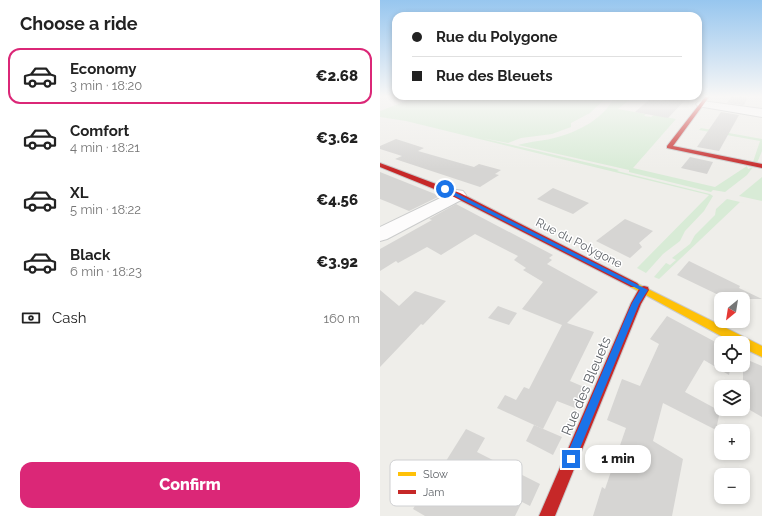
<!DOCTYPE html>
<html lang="en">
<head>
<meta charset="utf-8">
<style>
  :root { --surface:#fff; --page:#f6f6f6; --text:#222; --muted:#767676; --line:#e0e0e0; --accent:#db2777 }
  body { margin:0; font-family:Raleway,sans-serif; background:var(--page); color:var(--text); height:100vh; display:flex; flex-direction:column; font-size:15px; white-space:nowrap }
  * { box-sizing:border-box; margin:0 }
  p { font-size:13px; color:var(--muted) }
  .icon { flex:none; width:22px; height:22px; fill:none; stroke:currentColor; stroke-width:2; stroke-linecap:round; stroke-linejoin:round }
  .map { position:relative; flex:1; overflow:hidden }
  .side { display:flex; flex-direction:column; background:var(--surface); width:380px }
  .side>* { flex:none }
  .banner { position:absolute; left:12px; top:12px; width:310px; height:88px; border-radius:12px; box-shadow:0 2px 6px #0003; display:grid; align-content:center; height:88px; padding:0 20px; background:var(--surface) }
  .needle { width:26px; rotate:210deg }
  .tools { position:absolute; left:334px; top:292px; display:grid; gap:8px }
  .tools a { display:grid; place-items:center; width:36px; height:36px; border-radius:8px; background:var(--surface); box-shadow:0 2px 6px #0003; font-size:20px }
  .end { position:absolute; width:18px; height:18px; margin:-9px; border:5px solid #1a73e8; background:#fff; box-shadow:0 0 0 2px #fff }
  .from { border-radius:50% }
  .bubble { position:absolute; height:28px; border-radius:12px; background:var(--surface); box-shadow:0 2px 6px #0003; font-size:13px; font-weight:800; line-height:28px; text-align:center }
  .banner b { display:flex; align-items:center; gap:14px; height:38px; font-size:15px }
  .banner b+b { border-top:1px solid var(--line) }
  .banner i { width:10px; height:10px; background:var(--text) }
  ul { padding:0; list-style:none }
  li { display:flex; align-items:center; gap:12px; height:56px; margin:0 8px 6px; padding:0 12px; border:2px solid transparent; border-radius:12px }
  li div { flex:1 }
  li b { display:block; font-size:15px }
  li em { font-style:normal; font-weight:800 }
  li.on { border-color:var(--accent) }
  li>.icon { width:36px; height:36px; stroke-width:1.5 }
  h2 { padding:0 20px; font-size:18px; line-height:48px }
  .pay { display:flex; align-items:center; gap:10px; height:44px; padding:0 20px; font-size:15px }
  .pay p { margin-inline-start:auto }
  .action { display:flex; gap:8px; margin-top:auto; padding:8px 20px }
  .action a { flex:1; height:46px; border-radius:12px; background:var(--accent); color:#fff; font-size:16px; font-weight:800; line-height:46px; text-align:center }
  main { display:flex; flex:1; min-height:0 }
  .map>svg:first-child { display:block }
  .green { fill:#d8ebd6 }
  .building { fill:#d6d5d3 }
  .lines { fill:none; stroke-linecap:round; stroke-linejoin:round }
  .street-casing { stroke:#cbcccc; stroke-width:2 }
  .slow-casing { stroke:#cacacb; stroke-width:2 }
  .jam-casing { stroke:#cacacb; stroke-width:2 }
  .street { fill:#fdfcfc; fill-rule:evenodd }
  .slow { fill:#ffc107; fill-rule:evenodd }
  .jam { fill:#c62828; fill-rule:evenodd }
  .route { fill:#1a73e8 }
  .labels { text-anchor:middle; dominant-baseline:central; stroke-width:3; stroke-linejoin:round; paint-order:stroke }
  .street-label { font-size:12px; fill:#5f6368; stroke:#fff }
  .near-street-label { font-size:14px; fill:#5f6368; stroke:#fff }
  .key { fill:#fff; stroke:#cfd0d2; stroke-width:1 }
  .key-label { font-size:11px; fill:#5f6368 }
</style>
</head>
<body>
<main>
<section class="side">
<h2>Choose a ride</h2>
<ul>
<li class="on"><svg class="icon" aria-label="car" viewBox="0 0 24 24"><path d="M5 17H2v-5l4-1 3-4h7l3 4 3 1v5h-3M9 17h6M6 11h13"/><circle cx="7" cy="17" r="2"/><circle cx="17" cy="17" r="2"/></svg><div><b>Economy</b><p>3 min · 18:20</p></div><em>€2.68</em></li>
<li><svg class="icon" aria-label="car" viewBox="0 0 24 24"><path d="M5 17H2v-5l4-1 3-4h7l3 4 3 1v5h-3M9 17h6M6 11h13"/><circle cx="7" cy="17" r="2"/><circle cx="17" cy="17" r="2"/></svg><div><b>Comfort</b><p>4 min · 18:21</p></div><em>€3.62</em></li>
<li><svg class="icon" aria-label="car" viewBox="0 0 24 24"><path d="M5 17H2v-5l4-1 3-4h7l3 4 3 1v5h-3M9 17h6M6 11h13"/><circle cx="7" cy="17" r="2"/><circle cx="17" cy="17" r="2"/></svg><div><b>XL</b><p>5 min · 18:22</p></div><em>€4.56</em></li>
<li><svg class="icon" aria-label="car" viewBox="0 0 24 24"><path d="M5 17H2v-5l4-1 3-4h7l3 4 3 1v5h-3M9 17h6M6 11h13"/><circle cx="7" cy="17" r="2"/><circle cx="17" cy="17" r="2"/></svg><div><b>Black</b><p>6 min · 18:23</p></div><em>€3.92</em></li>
</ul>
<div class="pay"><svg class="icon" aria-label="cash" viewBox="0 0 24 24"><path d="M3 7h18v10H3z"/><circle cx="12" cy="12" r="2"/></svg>Cash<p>160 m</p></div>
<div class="action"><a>Confirm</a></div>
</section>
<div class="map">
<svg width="382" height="516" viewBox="0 0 382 516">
  <rect width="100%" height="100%" fill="#efeeea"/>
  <g class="green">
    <path d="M36,97H227L210,113L191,123V127L172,134L141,138L128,143L102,138L239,170L237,171L330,194L333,196L324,211L305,231L300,241L283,254L266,273L257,268L329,195L26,121L0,117V111Z"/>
    <path d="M234,97H253L238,109L266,114L264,116L271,117L274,115L296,119L253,168L335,187L367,166L368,169L373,167L367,175L345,192L333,190L331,192L249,172V170L138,145C151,141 165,141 178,137C199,131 225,118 234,97Z"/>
    <path d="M321,128L382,139V151L377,163L373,162L380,141L319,130Z"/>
    <path d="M382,177V201L359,196Z"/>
    <path d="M347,199L382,207L360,202L279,279L274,277L286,263L290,265L296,260L292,258L310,244L315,235L335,215L336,209Z"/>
  </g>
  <g class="building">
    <path d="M286,97H308L288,118L255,112L270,99L282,101Z"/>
    <path d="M351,97H368L364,105L347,103Z"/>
    <path d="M341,112L359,115L339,151L317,147Z"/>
    <path d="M16,139L44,148L38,151L94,167L99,164L121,170L115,174L119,175L100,187L15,159L22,156L0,149V146Z"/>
    <path d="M310,157L333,162L327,174L301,168Z"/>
    <path d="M0,172L60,196L29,211L10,203L0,199Z"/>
    <path d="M173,188L209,203L193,214L157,199Z"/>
    <path d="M76,204L173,255L169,258L172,260L167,264L218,292L187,323L214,332L190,381L204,387L195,408L177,401L163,429L117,408L125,395L136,400L144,387L149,389L182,325L142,309L163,282L143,270L146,268L134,260L138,256L95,234L61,255L47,247L18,263L16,261L0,271V249L52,220L49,219Z"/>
    <path d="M245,219L273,231L259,243L262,247L250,258L216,241Z"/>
    <path d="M309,261L360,286L359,288L382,299H347L297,275Z"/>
    <path d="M0,290L19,306L35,291L66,301L43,325L41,324L0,367Z"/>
    <path d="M118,306L137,313L129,325L108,318Z"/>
    <path d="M287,316L341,345V365H351L349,375L324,360L305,392L340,411L336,430L283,403L273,441L303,459L292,516H213L222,487L225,489L246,428L227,420L242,379L260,386L279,344L270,339Z"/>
    <path d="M363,358L382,366V417L363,406Z"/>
    <path d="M154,425L182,437L173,455L146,441Z"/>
    <path d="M86,429L105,438L97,452L160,484L150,506L142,502L135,516H45L33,509L40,497L30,491L38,479L53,488L68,462L66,461Z"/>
  </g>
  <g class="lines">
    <g class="street-casing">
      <g id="street">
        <path d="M322,101L382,109V117L318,106L316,104L318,102Z"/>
        <path d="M77,190L83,191L86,195L83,199L7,239L0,241V227Z"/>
      </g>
    </g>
    <g class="slow-casing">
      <path id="slow" d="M254,282L382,346V357L363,348V343H354L251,287L249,285L251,283Z"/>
    </g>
    <g class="jam-casing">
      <g id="jam">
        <path d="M325,97H329L293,146L382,164V168L287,148V146Z"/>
        <path d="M0,163L80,193L257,283L259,285L257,287H251L74,197L0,167Z"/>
        <path d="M264,286L268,287L269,290L261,304L175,516H159L251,303L260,287Z"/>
      </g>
    </g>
    <use href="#street" class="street"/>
    <use href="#slow" class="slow"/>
    <use href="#jam" class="jam"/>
  </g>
  <linearGradient id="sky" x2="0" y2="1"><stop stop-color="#97c6ef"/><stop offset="0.57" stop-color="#f8f7f6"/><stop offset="1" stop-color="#f8f7f6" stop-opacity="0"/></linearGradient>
  <rect width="382" height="169" fill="url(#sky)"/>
  <path class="route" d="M63,188H66L268,290L259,304L194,463L191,465L187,463L185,459L252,303L260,290L63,190Z"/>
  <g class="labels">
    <g class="street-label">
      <text transform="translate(199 243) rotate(27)">Rue du Polygone</text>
    </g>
    <g class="near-street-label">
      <text transform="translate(206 386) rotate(-67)">Rue des Bleuets</text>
    </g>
  </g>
  <rect x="10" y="460" width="132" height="46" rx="6" class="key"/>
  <rect x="18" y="472" width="18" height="4" fill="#ffc107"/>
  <rect x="18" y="490" width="18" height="4" fill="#c62828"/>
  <g class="key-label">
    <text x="43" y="478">Slow</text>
    <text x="43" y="496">Jam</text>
  </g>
</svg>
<div class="tools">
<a><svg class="needle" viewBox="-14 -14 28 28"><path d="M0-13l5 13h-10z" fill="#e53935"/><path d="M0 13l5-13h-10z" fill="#767676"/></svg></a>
<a><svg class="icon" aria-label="locate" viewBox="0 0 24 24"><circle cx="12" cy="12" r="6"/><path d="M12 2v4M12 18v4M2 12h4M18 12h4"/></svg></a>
<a><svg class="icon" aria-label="layers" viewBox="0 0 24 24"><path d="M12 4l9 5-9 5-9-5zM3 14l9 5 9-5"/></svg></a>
<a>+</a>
<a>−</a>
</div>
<i class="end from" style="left:65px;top:189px"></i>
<i class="end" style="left:191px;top:459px"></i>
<div class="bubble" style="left:205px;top:445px;width:66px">1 min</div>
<div class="banner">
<b><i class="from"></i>Rue du Polygone</b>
<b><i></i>Rue des Bleuets</b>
</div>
</div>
</main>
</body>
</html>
